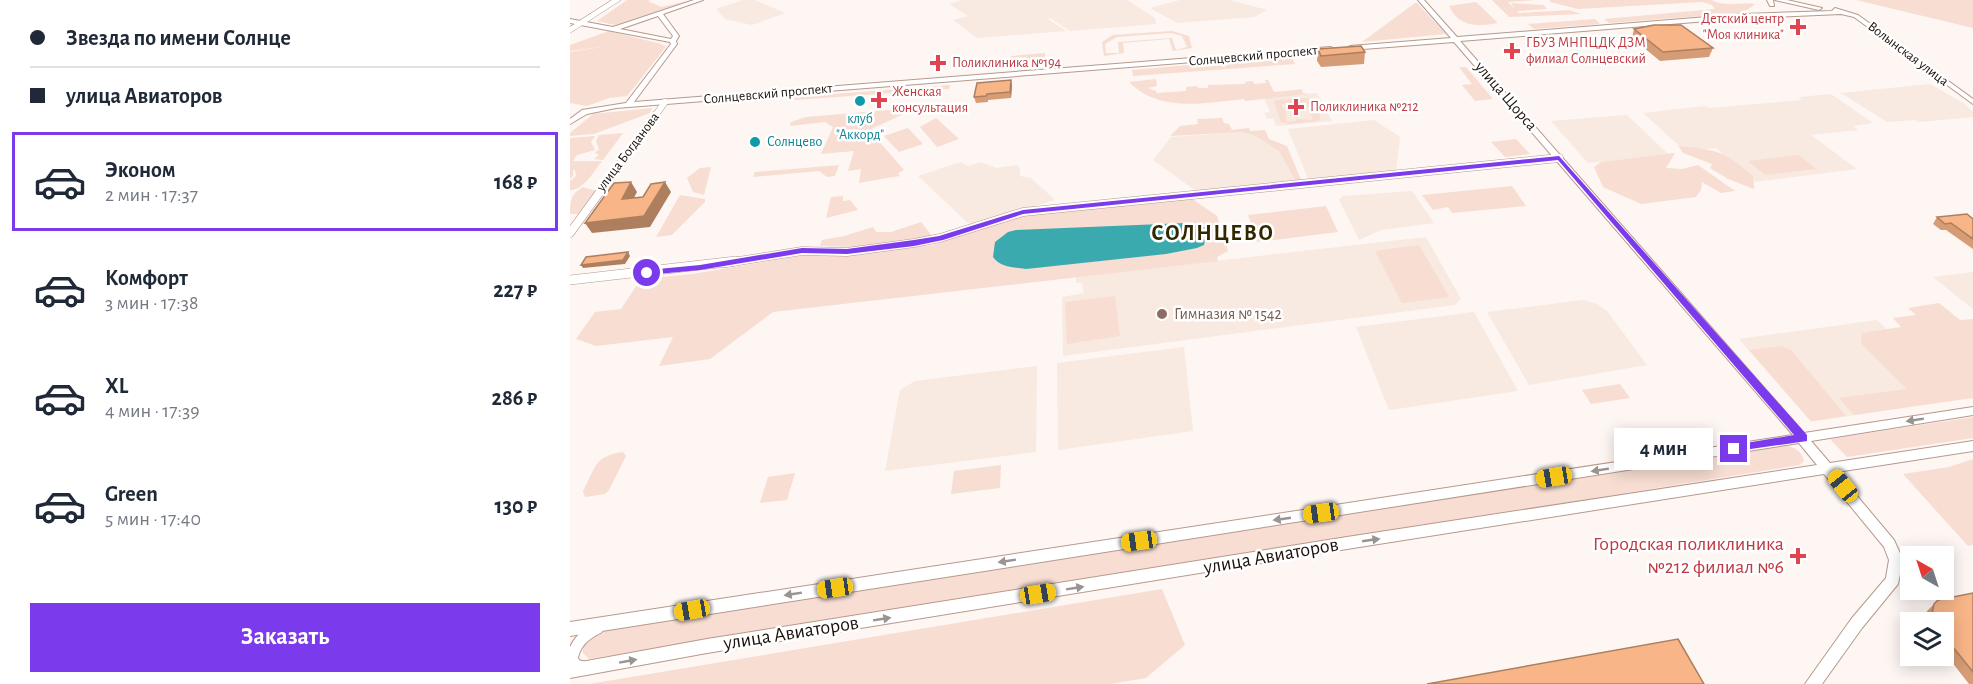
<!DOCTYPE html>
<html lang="ru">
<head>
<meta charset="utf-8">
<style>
  :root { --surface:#fff; --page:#f2f2f3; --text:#1f2937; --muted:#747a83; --line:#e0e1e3; --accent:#7c3aed }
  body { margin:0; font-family:"Alegreya Sans",sans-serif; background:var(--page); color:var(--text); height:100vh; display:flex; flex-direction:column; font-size:22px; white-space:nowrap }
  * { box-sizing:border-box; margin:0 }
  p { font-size:20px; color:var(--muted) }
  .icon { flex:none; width:33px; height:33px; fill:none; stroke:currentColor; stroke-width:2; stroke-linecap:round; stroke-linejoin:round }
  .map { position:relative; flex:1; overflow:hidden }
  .side { display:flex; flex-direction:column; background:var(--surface); width:570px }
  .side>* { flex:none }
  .guide { display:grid; align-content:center; height:132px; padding:0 30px; background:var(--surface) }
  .needle { width:39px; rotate:321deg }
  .controls { position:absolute; left:1330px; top:546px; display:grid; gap:12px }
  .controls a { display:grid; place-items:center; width:54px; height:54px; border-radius:0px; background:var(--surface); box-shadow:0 3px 15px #0003; font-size:30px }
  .end { position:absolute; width:27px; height:27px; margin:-14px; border:8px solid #7c3aed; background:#fff; box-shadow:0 0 0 3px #fff }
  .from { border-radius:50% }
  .bubble { position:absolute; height:42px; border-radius:0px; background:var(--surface); box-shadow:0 3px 15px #0003; font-size:20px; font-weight:600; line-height:42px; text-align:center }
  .car { position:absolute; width:18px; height:36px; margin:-18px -9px; border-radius:8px; box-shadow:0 0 4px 2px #0007; background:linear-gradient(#f5c518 24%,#345 0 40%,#f5c518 0 76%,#345 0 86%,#f5c518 0) }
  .guide b { display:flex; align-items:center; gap:21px; height:57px; font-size:22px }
  .guide b+b { border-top:2px solid var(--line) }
  .guide i { width:15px; height:15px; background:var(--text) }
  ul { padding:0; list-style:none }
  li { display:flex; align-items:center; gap:18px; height:99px; margin:0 12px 9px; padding:0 18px; border:3px solid transparent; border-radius:0px }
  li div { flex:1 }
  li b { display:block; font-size:22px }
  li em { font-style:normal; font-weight:600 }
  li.selected { border-color:var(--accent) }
  li>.icon { width:54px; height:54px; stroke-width:1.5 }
  .cta { display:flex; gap:12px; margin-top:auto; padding:12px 30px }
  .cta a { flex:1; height:69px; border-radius:0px; background:var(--accent); color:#fff; font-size:24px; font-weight:600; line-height:69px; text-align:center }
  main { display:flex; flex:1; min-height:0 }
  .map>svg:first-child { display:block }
  .built { fill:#f8e9e1 }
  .green { fill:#f7ddd2; fill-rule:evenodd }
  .water { fill:#3baaaf }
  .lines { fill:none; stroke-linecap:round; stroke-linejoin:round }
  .minor-far3-casing { stroke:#b7998b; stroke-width:7 }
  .minor-far2-casing { stroke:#b7998b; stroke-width:9 }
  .minor-far1-casing { stroke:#b7998b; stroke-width:10 }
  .minor-casing { stroke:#b7998b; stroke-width:13 }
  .tertiary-casing { stroke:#b7998b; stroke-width:2 }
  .primary-casing { stroke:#b7998b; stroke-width:1 }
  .minor-far3 { stroke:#fff; stroke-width:6 }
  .minor-far2 { stroke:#fff; stroke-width:8 }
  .minor-far1 { stroke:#fff; stroke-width:9 }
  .minor { stroke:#fff; stroke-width:11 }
  .tertiary { fill:#fff; fill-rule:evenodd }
  .primary { fill:#fff; fill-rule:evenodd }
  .wall { fill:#d59c75 }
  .shaded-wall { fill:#ae7f5f }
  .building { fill:#f8b588; stroke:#ae7f5f; stroke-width:1.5 }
  .oneway { fill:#999492 }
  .route { fill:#7c3aed }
  .health-dot { fill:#e0444e; stroke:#fff; stroke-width:2 }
  .culture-dot { fill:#0f9aa8; stroke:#fff; stroke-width:2 }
  .education-dot { fill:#8d6e63; stroke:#fff; stroke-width:2 }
  .labels { text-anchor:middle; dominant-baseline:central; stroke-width:5; stroke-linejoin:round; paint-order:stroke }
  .far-health-label { font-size:14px; fill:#be3a42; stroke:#fff; text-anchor:start }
  .far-street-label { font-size:14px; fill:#1c110c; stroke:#fff }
  .far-culture-label { font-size:14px; fill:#0d838f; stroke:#fff }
  .street-label { font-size:16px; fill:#1c110c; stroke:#fff }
  .education-label { font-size:16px; fill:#785e54; stroke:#fff; text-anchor:start }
  .near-health-label { font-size:20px; fill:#be3a42; stroke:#fff; text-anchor:end }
  .near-street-label { font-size:20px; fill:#1c110c; stroke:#fff }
  .district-label { font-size:22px; font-weight:bold; letter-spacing:1.5px; fill:#322800; stroke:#fff }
</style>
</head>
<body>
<main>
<section class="side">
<div class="guide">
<b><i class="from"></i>Звезда по имени Солнце</b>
<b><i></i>улица Авиаторов</b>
</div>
<ul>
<li class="selected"><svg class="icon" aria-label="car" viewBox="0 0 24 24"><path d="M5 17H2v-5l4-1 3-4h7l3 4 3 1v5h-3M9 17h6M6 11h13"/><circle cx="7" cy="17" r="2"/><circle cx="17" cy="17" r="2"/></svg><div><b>Эконом</b><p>2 мин · 17:37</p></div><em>168 ₽</em></li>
<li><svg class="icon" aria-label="car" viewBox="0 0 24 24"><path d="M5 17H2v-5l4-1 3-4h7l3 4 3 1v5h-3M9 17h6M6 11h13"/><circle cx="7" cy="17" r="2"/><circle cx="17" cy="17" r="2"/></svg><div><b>Комфорт</b><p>3 мин · 17:38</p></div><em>227 ₽</em></li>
<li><svg class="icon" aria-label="car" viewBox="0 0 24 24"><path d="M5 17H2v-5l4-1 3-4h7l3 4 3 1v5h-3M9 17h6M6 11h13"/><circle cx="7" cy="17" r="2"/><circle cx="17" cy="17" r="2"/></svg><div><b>XL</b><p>4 мин · 17:39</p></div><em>286 ₽</em></li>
<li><svg class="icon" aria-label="car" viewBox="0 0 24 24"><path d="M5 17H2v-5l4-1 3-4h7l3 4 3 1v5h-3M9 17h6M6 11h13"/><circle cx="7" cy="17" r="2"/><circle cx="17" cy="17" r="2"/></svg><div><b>Green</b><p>5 мин · 17:40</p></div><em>130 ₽</em></li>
</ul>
<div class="cta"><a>Заказать</a></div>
</section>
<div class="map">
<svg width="1403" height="684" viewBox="0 0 1403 684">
  <rect width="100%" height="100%" fill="#fdf6f3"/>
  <g class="built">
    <path d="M173,0H185L215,13L182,25L155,19L146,9Z"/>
    <path d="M393,0H557L585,18L586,24L500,31L480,18L478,19L496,31L407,38L383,20L398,16L379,4Z"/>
    <path d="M610,0H660L697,10L684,17L607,23L580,8Z"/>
    <path d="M1360,84L1395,104L1403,112V117L1349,122L1345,120L1317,122L1271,93Z"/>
    <path d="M747,93L762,121L706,126L703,118L697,119L694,113L700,112L694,98Z"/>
    <path d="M1261,94L1303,123L1283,126L1288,130L1241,135L1287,169L1183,182L1146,148L1115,151L1073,113L1135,106L1139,108L1232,100L1229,97Z"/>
    <path d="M1057,115L1099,155L1018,163L981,121Z"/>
    <path d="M804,120L830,137L826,171L738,179L718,129Z"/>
    <path d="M672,132L684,135L709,151L725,180L626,191L583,160L601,137Z"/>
    <path d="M391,162L398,166L411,162L426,168L447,165L450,168V176L461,178L485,200L403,224L398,223L348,176Z"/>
    <path d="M842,191L864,223L811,230L789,240L769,200L773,196Z"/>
    <path d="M856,237L891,299L885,305L493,356L492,297L514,293L512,283H506V277Z"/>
    <path d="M1403,272V309L1363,277Z"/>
    <path d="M1013,300L1027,304L1037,311L1077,365L959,385L917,312Z"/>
    <path d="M904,312L948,391L819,410L786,327Z"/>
    <path d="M1307,320L1391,398L1241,422L1169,339Z"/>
    <path d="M614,347L623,431L488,450L487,363Z"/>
    <path d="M467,366L466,452L315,471L330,390L345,381Z"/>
  </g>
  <g class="green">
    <path d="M57,0H80L78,1L91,7L122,0L45,25L27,21Z"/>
    <path d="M922,0H967L938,2L944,8L941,3L974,5L977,9L947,11L949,13L999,10L1011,14L939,17Z"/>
    <path d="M980,0H1141C1155,7 1170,2 1185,4L1173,13L1039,23L1034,19L1145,9L1142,5L1132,2L1008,9L980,2Z"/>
    <path d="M1286,0H1403V28Z"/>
    <path d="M906,2L928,23C907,27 889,27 879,6Z"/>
    <path d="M845,3H847L876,34L792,42Z"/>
    <path d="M1025,19L1030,24L964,29L958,24Z"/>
    <path d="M39,31L91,44L96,47L57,96L39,98L17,106L0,103V52L32,47L0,51V45Z"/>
    <path d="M602,31L619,36L622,48L603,51L599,39L553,43L554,53L534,56L532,42L543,35ZM601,33L612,36L617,47L606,50L602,38L548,42L549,53H536L535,44L547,37Z"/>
    <path d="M475,53V65L440,68L441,56Z"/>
    <path d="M721,56L725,64L563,76L562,70Z"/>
    <path d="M889,67H896L923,99L905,101L892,85L902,84Z"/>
    <path d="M586,79L587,86L578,88L586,91L587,93L616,91V87L626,86L629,88H638V85L675,84V82L683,81L684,84L696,83L695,80H698L704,92L735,89L732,90L733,93L738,94L675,101L674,99C635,103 590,113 559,82Z"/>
    <path d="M380,85L379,89L224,100L225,97Z"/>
    <path d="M737,98L741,99L746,107L739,109L736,102L727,103V105L711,104L717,114L715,115L717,122L726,121V119L743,120L740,112H749L750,119L747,121L720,124L711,122L704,102L707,100Z"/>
    <path d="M82,108L80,113L24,134L0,136V133L23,114Z"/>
    <path d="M331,109L338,112L299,130L334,170L328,173L330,176C317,178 303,180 289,183L291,169L278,171L284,151L251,154L263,127L255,122L220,126L221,122L236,117Z"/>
    <path d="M366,118L389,139L367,147L350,127Z"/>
    <path d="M652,118L654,123L659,124L662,130L679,128L680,131L695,130L699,139L717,146L731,180H725L709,151L684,135L672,132L600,136L610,126L628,124L627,119Z"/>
    <path d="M338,128L353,144L329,152L314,136Z"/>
    <path d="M53,133L33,160L24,159L29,155L25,153L29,149L26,141L29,135Z"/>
    <path d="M25,136L21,142L25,150L7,155L3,161H32C24,171 14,190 0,190V181L6,176L5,170H3V176L0,178V138Z"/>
    <path d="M946,139L960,154L935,157L921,142Z"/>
    <path d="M1108,146C1147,150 1153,150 1183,176L1184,189L1158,179L1140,168L1142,164L1113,153Z"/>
    <path d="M1105,153L1096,168L1112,169L1128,165L1165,191L1151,193L1132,182L1131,190L1126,197L1071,204L1033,187L1024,167L1031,162Z"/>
    <path d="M1229,155L1246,169L1195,175L1178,161Z"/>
    <path d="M269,165L265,176L257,177L249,171L183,177L185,172Z"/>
    <path d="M141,167L134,195L123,192L117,178L130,168Z"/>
    <path d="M942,186L956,206L882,213L878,207L863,210L852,195Z"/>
    <path d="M13,187L26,191L8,214H0C0,201 1,194 13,187Z"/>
    <path d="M110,195L135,199V202L102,235L86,237Z"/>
    <path d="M273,196V201L280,200L288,210L256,218L261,197Z"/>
    <path d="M621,198L647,216L658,251L647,257L648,261L203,312L140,359L89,366L103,337L26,346L6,339L25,312L51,309L71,279L122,274L236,255L291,254L363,245L455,215Z"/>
    <path d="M756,206L768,232L687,242L678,215Z"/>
    <path d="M351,222L363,237L284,247L250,246L252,240L274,236L303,227L306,232H321Z"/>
    <path d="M849,245L879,297L832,303L805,251Z"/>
    <path d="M545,296L550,336L497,344L495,302Z"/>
    <path d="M1369,303L1390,320L1403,319V398L1284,415L1269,398L1337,389L1291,343L1292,333L1331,327L1323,318L1346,315L1338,308Z"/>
    <path d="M1211,346L1221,350L1276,416L1241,421L1179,350Z"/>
    <path d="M1050,384L1060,398L1021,404L1012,390Z"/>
    <path d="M1403,417V438L1277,457L1260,439Z"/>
    <path d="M1215,445C1225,448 1231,450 1234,461L1230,465L19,659L13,653V645L23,635L36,629Z"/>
    <path d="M53,452L56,456L39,490L35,494L15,497L13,491C26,467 24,456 53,452Z"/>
    <path d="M1403,459V545L1398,546L1333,474L1379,467Z"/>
    <path d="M431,465L430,488L381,494L384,471Z"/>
    <path d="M225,473L217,500L190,503L198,477Z"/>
    <path d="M592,589L615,645L576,678L540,684H19Z"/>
  </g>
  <path class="water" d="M616,223L635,227L637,232L633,234L632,238L635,240L634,245L627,248L596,254L456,269C443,267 431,268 423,257L425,242L438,232L446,230Z"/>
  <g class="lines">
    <g class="minor-far3-casing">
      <path id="minor-far3" d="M85,116L95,102"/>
    </g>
    <g class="minor-far2-casing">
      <g id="minor-far2">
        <path d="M0,233L86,115"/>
        <path d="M156,263L232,251L277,252L344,243L370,238L453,212L989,158"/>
      </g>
    </g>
    <g class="minor-far1-casing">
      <path id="minor-far1" d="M0,280L166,261"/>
    </g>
    <g class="minor-casing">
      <path id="minor" d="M14,667L6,665L2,659C5,643 14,635 28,628"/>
    </g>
    <g class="tertiary-casing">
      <g id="tertiary">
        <path d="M124,0H133L93,14L109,36L106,41L107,44L64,102L761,47L764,49L761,51L46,108L17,114L0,124V119L12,110L56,103L101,44L100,42L0,23V19L43,27ZM88,16L103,36L101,39L50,29Z"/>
        <path d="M848,0H854L887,37L1175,14L1262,11L1265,8L1288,15L1403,99V104L1284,17L1271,14L1175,18L890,41L1234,433L1403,407V415L1241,441L1260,463L1403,441V451L1267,472L1324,540L1333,560L1328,584L1292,628L1252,684H1235L1282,618L1316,578L1319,560L1314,547L1254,474L777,549L137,653L0,678V664L137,639L777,537L1247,465L1229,443L0,636V622L1223,435L884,42L780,50L777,48L780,46L881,38Z"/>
        <path d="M1197,0H1203L1204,6H1200Z"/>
        <path d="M1205,0H1217L1252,8L1249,10Z"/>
      </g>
    </g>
    <g class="primary-casing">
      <path id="primary" d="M42,0H51L0,33V27Z"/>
    </g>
    <use href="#minor-far3" class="minor-far3"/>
    <use href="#minor-far2" class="minor-far2"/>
    <use href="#minor-far1" class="minor-far1"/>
    <use href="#minor" class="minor"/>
    <use href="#tertiary" class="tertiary"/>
    <use href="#primary" class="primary"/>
  </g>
  <g class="wall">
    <path d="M1064,29L1143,48L1139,57L1090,61L1062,38Z"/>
    <path d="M748,49L795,52L794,64L751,67L747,61Z"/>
    <path d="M441,80L442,86L441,98L418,100V102L406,103L404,97Z"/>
    <path d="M1367,217L1403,219V249L1376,230H1371L1363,224Z"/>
    <path d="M1403,593V684H1399L1374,652V622H1356L1355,621L1357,611L1368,600Z"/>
  </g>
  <g class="shaded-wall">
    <path d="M441,80L442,86L441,98L440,92Z"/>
    <path d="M61,182L67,192L58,209L52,199Z"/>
    <path d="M95,182L101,192L80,227L22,233L15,223L74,216Z"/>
    <path d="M58,252L60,256L55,264L13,268L11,265Z"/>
  </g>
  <g class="building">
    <path d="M1084,25H1111L1143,48L1093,52L1064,29Z"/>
    <path d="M791,46L795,52L751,56L748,49Z"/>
    <path d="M441,80L440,92L417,94L416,96L404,97L407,83Z"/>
    <path d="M61,182L52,199L73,197L81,184L95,182L74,216L15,223L44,183Z"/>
    <path d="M1397,214L1403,219V239L1381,223L1375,224L1367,217Z"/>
    <path d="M58,252L53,260L11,265L16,257Z"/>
    <path d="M1403,593V672L1374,636V622H1365L1362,614L1364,604L1368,600Z"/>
    <path d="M1108,639L1134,684H857Z"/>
  </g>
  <defs><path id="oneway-solid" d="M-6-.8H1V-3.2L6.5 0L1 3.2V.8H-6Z" transform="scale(1.5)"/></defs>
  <g class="oneway">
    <use href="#oneway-solid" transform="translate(1345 420) rotate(171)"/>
    <use href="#oneway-solid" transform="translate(1030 470) rotate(171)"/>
    <use href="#oneway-solid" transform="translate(712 519) rotate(172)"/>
    <use href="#oneway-solid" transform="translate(801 540) rotate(-8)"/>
    <use href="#oneway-solid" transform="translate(437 561) rotate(171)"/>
    <use href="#oneway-solid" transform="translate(505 588) rotate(-9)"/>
    <use href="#oneway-solid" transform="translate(223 594) rotate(171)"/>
    <use href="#oneway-solid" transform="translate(312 619) rotate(-9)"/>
    <use href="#oneway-solid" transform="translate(58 661) rotate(-10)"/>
  </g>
  <path class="route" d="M989,156L1237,435V441L1160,452L1158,449L1164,445L1224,435L988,160L453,214L373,240L344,246L277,254L232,253L130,270L77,275L72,273L77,270L130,265L232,248L277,249L344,240L369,236L453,210Z"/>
  <g class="health-dot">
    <path d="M1225 18h6v6h6v6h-6v6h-6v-6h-6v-6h6z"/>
    <path d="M939 42h6v6h6v6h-6v6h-6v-6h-6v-6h6z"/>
    <path d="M365 54h6v6h6v6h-6v6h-6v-6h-6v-6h6z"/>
    <path d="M306 91h6v6h6v6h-6v6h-6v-6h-6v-6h6z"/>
    <path d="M723 98h6v6h6v6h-6v6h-6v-6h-6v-6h6z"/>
    <path d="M1225 547h6v6h6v6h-6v6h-6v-6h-6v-6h6z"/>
  </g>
  <g class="culture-dot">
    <circle cx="290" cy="101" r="6"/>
    <circle cx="185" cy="142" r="6"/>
  </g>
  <circle class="education-dot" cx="592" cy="314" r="6"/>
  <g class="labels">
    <g class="far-health-label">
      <text x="1214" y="19" text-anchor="end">Детский центр<tspan x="1214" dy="16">"Моя клиника"</tspan></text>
      <text x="956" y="43">ГБУЗ МНПЦДК ДЗМ<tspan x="956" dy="16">филиал Солнцевский</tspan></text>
      <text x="382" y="63">Поликлиника №194</text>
      <text x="322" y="92">Женская<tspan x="322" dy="16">консультация</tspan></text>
      <text x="740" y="107">Поликлиника №212</text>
    </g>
    <g class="far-street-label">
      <text transform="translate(1338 54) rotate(37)">Волынская улица</text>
      <text transform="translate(683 56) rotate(-5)">Солнцевский проспект</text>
      <text transform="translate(198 94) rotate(-5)">Солнцевский проспект</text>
      <text transform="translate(58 152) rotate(-53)">улица Богданова</text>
    </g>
    <g class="far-culture-label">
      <text x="290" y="119">клуб<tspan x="290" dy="16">"Аккорд"</tspan></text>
      <text x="197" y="142" text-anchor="start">Солнцево</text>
    </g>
    <g class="street-label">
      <text transform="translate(936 96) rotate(49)">улица Щорса</text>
    </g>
    <g class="education-label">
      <text x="604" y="314">Гимназия № 1542</text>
    </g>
    <g class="near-health-label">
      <text x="1214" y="544">Городская поликлиника<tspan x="1214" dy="23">№212 филиал №6</tspan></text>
    </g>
    <g class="near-street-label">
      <text transform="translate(701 556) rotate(-10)">улица Авиаторов</text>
      <text transform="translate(221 633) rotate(-9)">улица Авиаторов</text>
    </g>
    <g class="district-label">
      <text x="643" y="233">СОЛНЦЕВО</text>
    </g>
  </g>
</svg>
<div class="controls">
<a><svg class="needle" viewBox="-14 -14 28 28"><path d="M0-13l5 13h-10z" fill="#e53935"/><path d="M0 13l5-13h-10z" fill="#747a83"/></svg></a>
<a><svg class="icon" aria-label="layers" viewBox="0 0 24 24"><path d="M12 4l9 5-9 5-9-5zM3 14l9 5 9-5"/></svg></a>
</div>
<i class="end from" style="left:77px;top:273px"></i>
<i class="end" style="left:1164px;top:449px"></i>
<div class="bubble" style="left:1044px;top:428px;width:99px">4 мин</div>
<i class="car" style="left:984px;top:477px;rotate:261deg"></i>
<i class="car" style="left:1273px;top:486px;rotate:321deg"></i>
<i class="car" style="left:751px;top:513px;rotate:262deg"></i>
<i class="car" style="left:569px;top:541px;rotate:262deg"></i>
<i class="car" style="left:265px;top:588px;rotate:262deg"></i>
<i class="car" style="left:468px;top:594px;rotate:81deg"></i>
<i class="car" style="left:122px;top:610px;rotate:260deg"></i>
</div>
</main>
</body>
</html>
